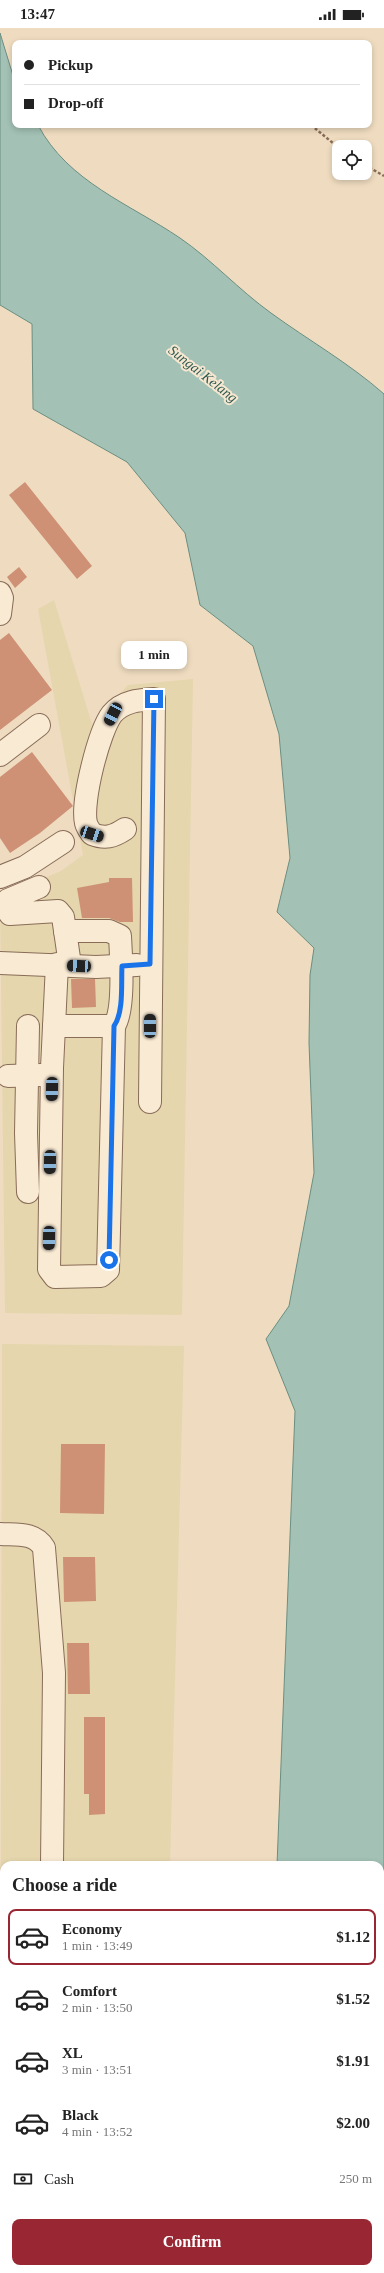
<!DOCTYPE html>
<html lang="en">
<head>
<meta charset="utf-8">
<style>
  :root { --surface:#fff; --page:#f6f6f6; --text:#222; --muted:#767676; --line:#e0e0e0; --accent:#982633 }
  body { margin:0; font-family:"Times New Roman",serif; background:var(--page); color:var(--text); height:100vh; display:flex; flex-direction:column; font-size:15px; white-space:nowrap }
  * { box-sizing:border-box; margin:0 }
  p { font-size:13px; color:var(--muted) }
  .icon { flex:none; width:22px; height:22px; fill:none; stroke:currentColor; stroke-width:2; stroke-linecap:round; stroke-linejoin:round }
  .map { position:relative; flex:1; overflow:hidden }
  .details { position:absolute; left:0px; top:1833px; width:384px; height:412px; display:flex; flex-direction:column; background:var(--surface); border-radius:12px 12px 0 0; box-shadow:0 2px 6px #0003 }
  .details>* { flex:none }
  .banner { position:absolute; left:12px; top:12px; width:360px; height:88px; border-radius:8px; box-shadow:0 2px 6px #0003; display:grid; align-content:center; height:88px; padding:0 12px; background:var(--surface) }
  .fabs { position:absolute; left:332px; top:112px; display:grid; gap:8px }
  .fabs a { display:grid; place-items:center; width:40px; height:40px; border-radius:8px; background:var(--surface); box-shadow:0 2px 6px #0003; font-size:20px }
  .end { position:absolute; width:18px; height:18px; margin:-9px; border:5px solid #1a73e8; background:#fff; box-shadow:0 0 0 2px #fff }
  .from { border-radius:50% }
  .bubble { position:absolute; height:28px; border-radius:8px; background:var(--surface); box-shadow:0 2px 6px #0003; font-size:13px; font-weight:800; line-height:28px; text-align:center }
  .car { position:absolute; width:12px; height:24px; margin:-12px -6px; border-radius:5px; box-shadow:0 0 3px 1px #0007; background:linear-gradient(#222 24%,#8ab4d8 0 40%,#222 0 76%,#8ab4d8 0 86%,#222 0) }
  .banner b { display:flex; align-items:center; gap:14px; height:38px; font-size:15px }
  .banner b+b { border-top:1px solid var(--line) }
  .banner i { width:10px; height:10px; background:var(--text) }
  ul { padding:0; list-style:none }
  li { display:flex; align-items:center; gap:12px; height:56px; margin:0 8px 6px; padding:0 4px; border:2px solid transparent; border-radius:8px }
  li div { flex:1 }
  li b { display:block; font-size:15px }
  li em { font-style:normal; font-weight:800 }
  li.on { border-color:var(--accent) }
  li>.icon { width:36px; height:36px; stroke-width:1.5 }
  h2 { padding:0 12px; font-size:18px; line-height:48px }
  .pay { display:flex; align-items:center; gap:10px; height:44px; padding:0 12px; font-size:15px }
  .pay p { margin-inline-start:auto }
  .cta { display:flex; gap:8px; margin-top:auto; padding:8px 12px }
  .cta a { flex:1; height:46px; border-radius:8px; background:var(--accent); color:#fff; font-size:16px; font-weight:800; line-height:46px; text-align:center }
  .status { display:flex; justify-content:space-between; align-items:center; height:28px; padding:0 20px; background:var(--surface); direction:ltr }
  .status svg { height:11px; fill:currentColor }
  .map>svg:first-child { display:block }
  .farmland { fill:#e5d6ad }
  .water { fill:#a3c1b5; stroke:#6a8f82 }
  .building { fill:#ce9175 }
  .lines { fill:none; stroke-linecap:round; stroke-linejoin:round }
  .minor-casing { stroke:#886c58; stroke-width:24 }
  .path { stroke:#886c58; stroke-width:2.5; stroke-dasharray:3 2; stroke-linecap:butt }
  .minor { stroke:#f9ead4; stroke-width:22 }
  .route { stroke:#1a73e8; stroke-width:5 }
  .labels { text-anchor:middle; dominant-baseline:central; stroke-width:4; stroke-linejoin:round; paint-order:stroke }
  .water-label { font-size:14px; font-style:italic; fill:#2b5850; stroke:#f6e7d0 }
</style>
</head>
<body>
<div class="status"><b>13:47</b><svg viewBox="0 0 49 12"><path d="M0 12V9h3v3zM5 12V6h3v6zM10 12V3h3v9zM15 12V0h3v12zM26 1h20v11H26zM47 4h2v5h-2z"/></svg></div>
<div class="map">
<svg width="384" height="2245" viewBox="0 0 384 2245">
  <rect width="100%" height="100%" fill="#efdcc0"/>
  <g class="farmland">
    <path d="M54,572L92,696L128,657L193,651L182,1287L5,1285L0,869L61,843L83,827L38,581Z"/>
    <path d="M2,1316L184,1318L170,1837H4V2168L0,2166Z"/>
    <path d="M72,2241H159V2245H73Z"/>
  </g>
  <path class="water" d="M0,5L15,54V97H38C68,154 130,176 180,210C212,232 239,262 271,285C308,312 349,335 384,366V2245H259V2241H380V1837H277L295,1383L266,1311L289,1278L314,1145L309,1015L310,947L314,920L277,884L290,830L279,706L253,618L200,577L185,505L127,434L33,381L32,296L0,277Z"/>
  <g class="building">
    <path d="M25,454L92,538L77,551L9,467Z"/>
    <path d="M19,539L27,549L15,560L7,549Z"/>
    <path d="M9,605L52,662L0,702V612Z"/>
    <path d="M32,724L73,778L40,805L10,825L0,810V749Z"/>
    <path d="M109,850H132L133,894H120L109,890H82L77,860L109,854Z"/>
    <path d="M71,951H95L96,979L72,980Z"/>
    <path d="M61,1416H105L104,1486L60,1485Z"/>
    <path d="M63,1529H95L96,1573L64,1574Z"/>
    <path d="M67,1615H89L90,1666H68Z"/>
    <path d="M84,1689H105V1786L89,1787V1766H84Z"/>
  </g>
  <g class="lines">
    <g class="minor-casing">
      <g id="minor">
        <path d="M0,565L2,570L0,586"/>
        <path d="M0,727L39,697"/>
        <path d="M125,801C113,809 105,811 92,806C90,803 87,799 86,795C81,774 99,703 112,686C123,673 139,672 154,671L150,1074"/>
        <path d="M0,849L25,839L63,814"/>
        <path d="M39,859L8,872L7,881L10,886L58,883L63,889L70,937"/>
        <path d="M0,935L96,939L137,937"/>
        <path d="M57,936L52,1040L49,1241L55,1249L101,1248L108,1242L114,998"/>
        <path d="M28,998L26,1105L28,1164"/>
        <path d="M54,998H114C125,982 121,928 120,908L109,903H65"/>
        <path d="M8,1048L41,1047"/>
        <path d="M0,1506C17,1507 35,1504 44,1520L54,1645L52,1837"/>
        <path d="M0,1949H4"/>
        <path d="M0,2185L4,2187"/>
        <path d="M54,2241L56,2245"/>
      </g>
    </g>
    <g class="path">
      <path d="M311,97L339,120"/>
      <path d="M365,137L384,148"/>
    </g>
    <use href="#minor" class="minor"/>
  </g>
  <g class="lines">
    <path class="route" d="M109,1232L114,998C124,984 121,955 122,938L150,936L154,671"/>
  </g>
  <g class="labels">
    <g class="water-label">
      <text transform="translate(203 346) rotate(38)">Sungai Kelang</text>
    </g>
  </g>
</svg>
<div class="fabs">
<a><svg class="icon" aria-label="locate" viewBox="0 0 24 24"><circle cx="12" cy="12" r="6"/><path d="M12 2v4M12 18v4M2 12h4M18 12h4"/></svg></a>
</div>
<i class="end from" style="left:109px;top:1232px"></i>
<i class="end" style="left:154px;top:671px"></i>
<div class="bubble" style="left:121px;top:613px;width:66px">1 min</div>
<i class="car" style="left:113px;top:686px;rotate:207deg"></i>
<i class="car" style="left:92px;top:806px;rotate:108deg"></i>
<i class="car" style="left:79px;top:938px;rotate:273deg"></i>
<i class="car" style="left:150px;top:998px;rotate:0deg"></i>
<i class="car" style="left:52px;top:1061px;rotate:181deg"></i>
<i class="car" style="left:50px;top:1134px;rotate:181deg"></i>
<i class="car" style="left:49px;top:1210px;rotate:181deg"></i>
<div class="banner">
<b><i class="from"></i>Pickup</b>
<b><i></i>Drop-off</b>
</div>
<section class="details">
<h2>Choose a ride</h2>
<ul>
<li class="on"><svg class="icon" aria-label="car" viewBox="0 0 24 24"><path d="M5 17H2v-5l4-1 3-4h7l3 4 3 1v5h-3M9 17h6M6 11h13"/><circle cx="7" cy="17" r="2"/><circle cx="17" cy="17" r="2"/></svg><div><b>Economy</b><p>1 min · 13:49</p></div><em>$1.12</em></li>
<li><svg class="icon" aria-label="car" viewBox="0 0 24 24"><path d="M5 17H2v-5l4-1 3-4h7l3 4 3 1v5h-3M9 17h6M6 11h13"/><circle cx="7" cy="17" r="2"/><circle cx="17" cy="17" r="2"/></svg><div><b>Comfort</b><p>2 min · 13:50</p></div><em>$1.52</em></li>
<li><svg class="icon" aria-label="car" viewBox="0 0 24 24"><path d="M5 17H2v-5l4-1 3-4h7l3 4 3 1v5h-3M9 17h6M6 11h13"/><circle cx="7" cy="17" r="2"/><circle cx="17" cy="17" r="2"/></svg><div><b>XL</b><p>3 min · 13:51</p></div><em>$1.91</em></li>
<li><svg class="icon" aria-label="car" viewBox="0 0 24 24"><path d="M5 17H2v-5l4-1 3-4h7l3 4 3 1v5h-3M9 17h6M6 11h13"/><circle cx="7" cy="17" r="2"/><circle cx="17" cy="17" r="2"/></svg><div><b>Black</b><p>4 min · 13:52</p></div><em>$2.00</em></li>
</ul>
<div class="pay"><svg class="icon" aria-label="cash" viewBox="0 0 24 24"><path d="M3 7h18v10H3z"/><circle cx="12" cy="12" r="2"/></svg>Cash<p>250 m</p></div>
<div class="cta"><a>Confirm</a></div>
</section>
</div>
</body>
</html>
